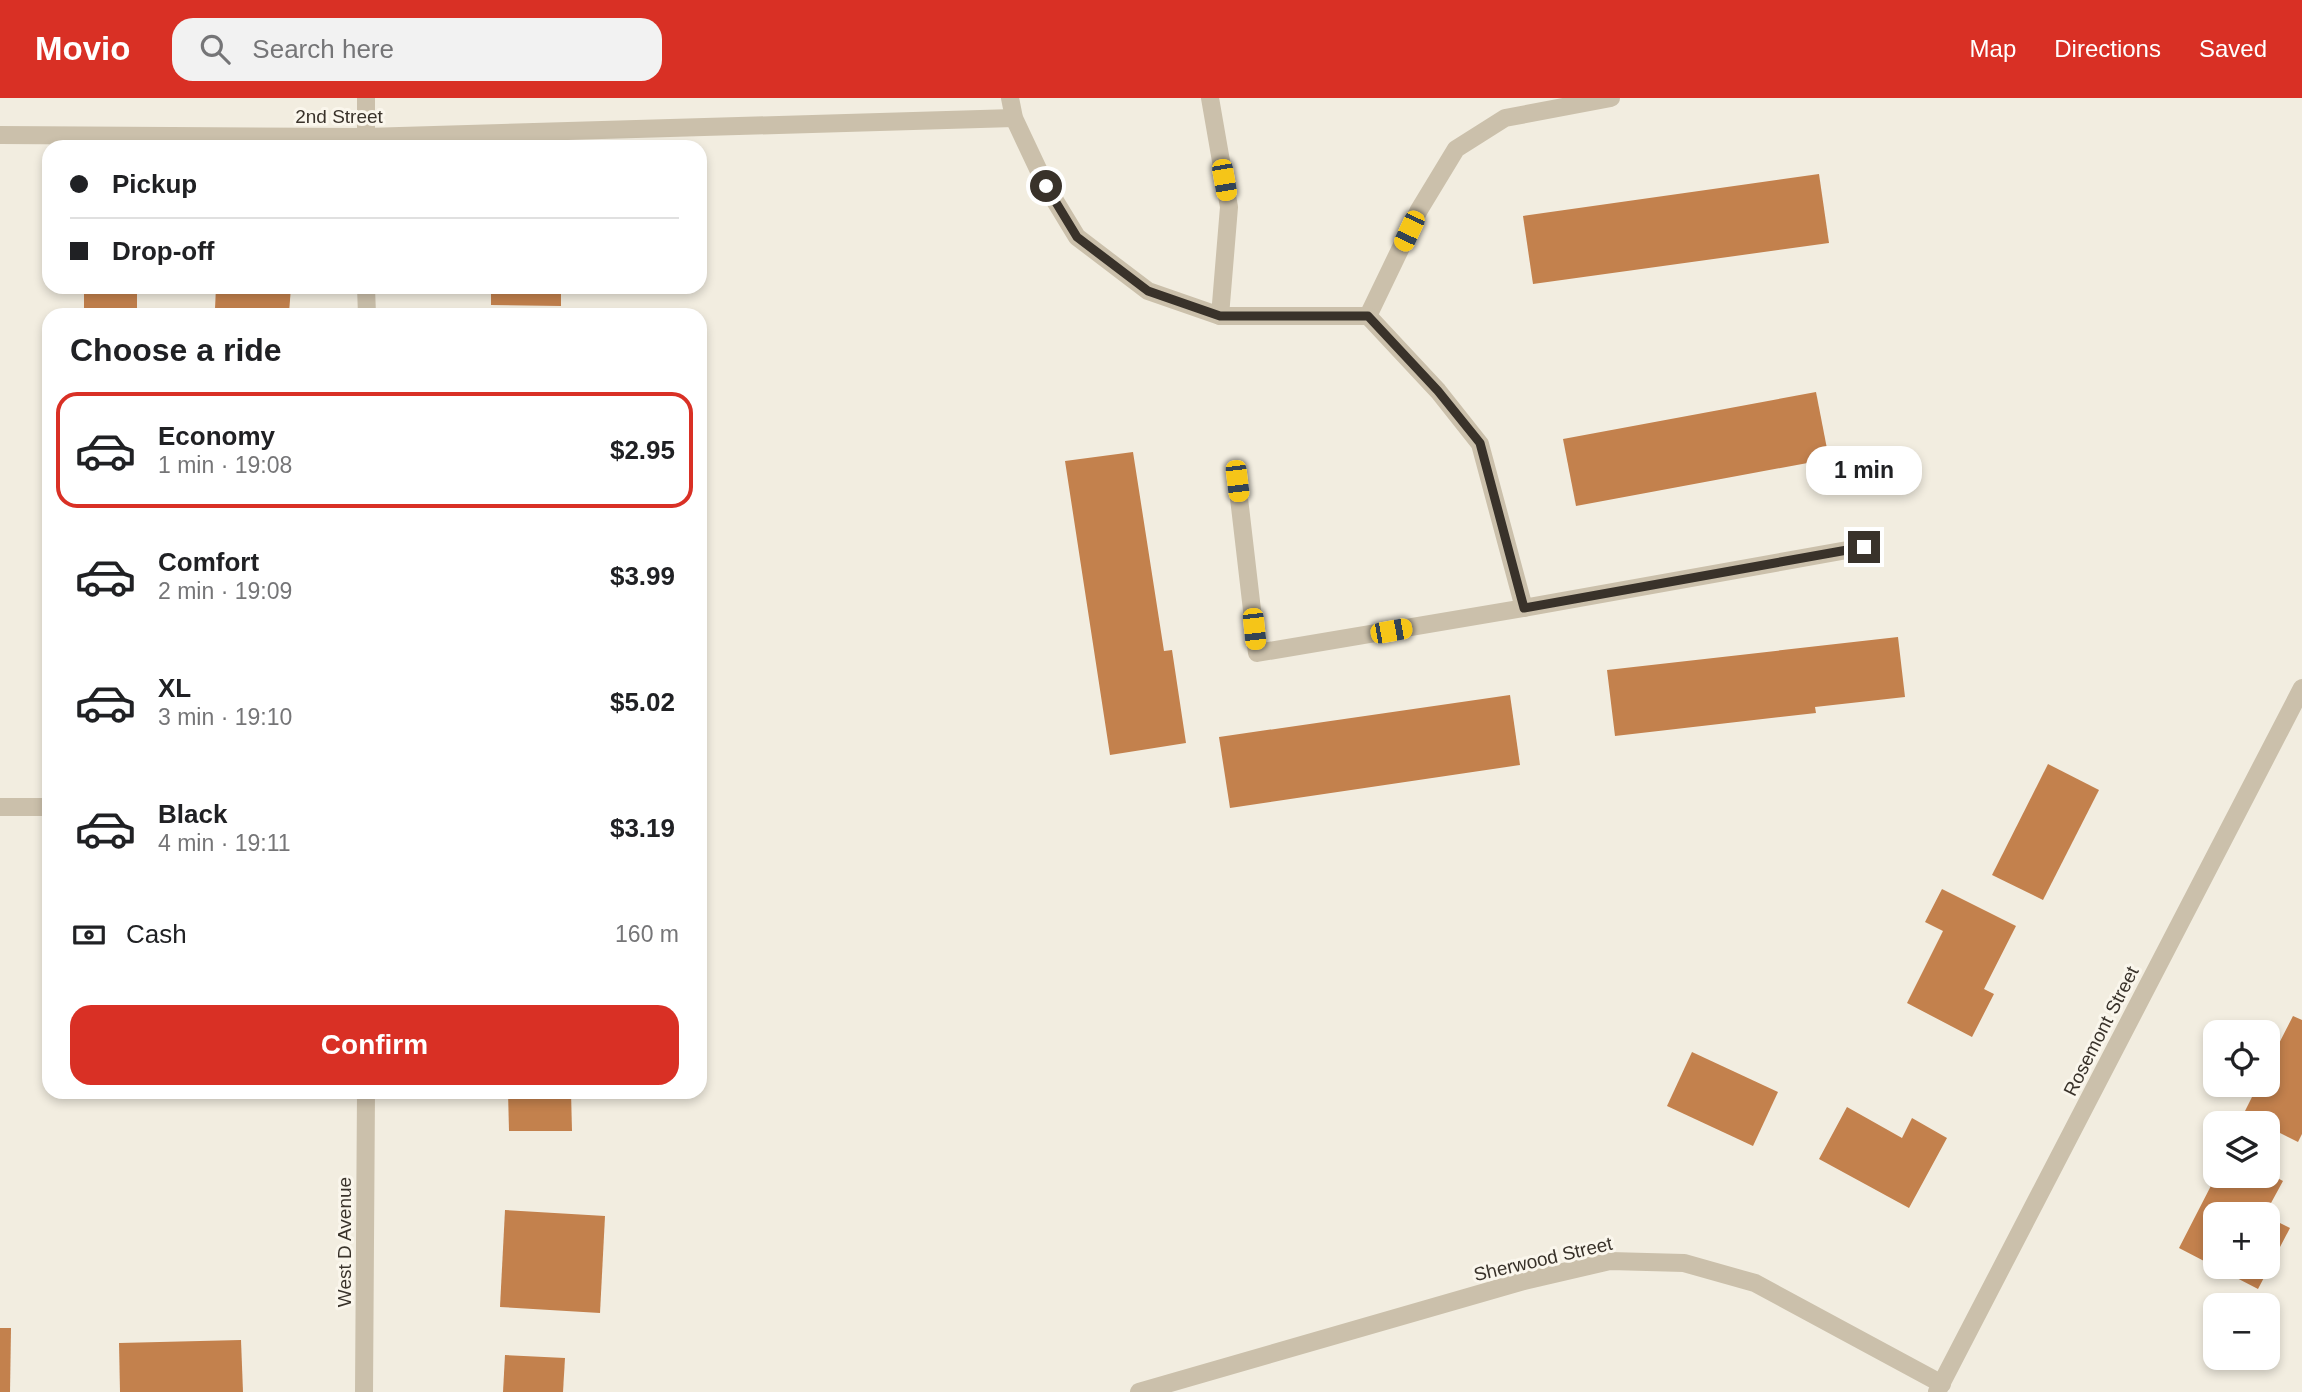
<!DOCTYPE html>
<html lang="en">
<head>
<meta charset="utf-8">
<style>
  :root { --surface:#fff; --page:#f2f2f2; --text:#202124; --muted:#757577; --line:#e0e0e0; --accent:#d93025 }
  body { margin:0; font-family:Arial,sans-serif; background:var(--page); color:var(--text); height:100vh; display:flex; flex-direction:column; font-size:26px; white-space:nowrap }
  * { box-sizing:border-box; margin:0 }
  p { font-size:23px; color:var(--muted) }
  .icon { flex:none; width:38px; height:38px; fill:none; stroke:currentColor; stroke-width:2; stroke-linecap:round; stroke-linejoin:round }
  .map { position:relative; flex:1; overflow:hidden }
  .details { position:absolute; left:42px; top:210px; width:665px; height:791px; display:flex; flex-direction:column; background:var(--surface); border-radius:21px; box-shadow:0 4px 10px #0003 }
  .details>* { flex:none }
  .top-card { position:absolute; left:42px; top:42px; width:665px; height:154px; border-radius:21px; box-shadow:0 4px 10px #0003; display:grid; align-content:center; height:154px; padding:0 28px; background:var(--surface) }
  .tools { position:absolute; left:2203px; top:922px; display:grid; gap:14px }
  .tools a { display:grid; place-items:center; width:77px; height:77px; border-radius:14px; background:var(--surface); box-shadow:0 4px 10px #0003; font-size:35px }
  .end { position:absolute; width:32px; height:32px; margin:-16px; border:9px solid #39322a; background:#fff; box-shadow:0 0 0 4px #fff }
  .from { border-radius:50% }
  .bubble { position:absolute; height:49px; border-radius:21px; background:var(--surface); box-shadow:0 4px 10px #0003; font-size:23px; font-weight:600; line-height:49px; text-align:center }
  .car { position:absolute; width:21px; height:42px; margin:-21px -10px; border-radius:9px; box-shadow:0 0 5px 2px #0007; background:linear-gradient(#f5c518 24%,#345 0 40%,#f5c518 0 76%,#345 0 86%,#f5c518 0) }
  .top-card b { display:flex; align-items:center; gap:24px; height:66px; font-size:26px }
  .top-card b+b { border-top:2px solid var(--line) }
  .top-card i { width:18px; height:18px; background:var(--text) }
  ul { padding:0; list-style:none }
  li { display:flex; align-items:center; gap:21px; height:116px; margin:0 14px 10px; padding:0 14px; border:4px solid transparent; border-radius:21px }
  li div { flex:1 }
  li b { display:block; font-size:26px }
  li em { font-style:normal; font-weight:600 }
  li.selected { border-color:var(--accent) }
  li>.icon { width:63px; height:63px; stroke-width:1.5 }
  h2 { padding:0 28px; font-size:32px; line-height:84px }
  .pay { display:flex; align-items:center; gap:18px; height:77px; padding:0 28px; font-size:26px }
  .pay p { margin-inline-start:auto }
  .primary-button { display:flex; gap:14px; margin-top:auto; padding:14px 28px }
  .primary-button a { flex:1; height:80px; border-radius:21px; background:var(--accent); color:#fff; font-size:28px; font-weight:600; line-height:80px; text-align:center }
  header { display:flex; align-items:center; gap:42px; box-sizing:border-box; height:98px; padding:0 35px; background:var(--accent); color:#fff }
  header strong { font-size:33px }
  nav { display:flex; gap:38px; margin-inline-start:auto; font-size:24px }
  .search { width:490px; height:63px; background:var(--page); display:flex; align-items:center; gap:18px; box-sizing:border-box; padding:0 24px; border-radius:21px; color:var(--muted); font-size:26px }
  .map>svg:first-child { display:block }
  .building { fill:#c3814d }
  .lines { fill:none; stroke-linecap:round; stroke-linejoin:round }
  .minor { stroke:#cbc0ab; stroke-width:18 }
  .route { stroke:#39322a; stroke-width:9 }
  .labels { text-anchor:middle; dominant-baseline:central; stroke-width:6; stroke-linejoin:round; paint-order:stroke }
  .street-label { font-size:19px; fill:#39322a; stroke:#faf6ec }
</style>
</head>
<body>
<header>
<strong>Movio</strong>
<div class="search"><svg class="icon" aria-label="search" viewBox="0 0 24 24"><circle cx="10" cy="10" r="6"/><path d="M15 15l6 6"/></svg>Search here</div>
<nav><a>Map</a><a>Directions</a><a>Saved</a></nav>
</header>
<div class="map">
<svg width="2302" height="1294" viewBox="0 0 2302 1294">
  <rect width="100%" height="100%" fill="#f2ede0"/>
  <g class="building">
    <path d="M1819,76L1829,145L1533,186L1523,118Z"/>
    <rect x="84" y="189" width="53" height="22"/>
    <path d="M216,189H291L289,215L215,211Z"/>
    <path d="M491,189H561V208L491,207Z"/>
    <path d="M1816,294L1829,361L1576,408L1563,341Z"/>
    <path d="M1133,354L1164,553L1172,552L1186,645L1110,657L1065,363Z"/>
    <path d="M1898,539L1905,599L1815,609L1816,615L1615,638L1607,572Z"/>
    <path d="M1510,597L1520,667L1230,710L1219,639Z"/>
    <path d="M2048,666L2099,692L2043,802L1992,777Z"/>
    <path d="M1942,791L2016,828L1984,891L1994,896L1972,939L1907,905L1943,833L1925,824Z"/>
    <path d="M2293,918L2302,922V1036L2298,1044L2268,1029V1026H2261L2243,1017L2258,987H2268V967Z"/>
    <path d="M1692,954L1778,994L1753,1048L1667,1008Z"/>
    <path d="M508,994H571L572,1033H509Z"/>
    <path d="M1847,1009L1902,1040L1912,1020L1947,1040L1909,1110L1819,1061Z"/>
    <path d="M2268,1075L2283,1083L2265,1116H2216V1169H2268V1119L2290,1130L2258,1191L2179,1150L2216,1078H2268Z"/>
    <path d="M505,1112L605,1118L600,1215L500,1209Z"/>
    <path d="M0,1230H11L10,1294H0Z"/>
    <path d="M241,1242L243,1294H120L119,1245Z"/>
    <path d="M505,1257L565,1260L563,1294H503Z"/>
  </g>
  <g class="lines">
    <g class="minor">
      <path d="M366,0V49"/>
      <path d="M1010,0L1014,20L1046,88L1077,139L1148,193L1220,218H1368L1419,112L1456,51L1505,20L1611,0"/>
      <path d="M1210,0L1229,109L1220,218"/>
      <path d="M0,37L366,39L1014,20"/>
      <path d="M366,189L367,217"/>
      <path d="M1368,218L1438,293L1480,346L1524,510L1864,449"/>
      <path d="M1237,383L1257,555L1524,510"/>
      <path d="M0,709H49"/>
      <path d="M364,1294L366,994"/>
      <path d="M1139,1294L1524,1183L1610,1163L1684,1165L1755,1185L1942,1286"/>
      <path d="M1937,1294L2302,590"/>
    </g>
  </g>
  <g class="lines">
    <path class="route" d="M1046,88L1077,139L1148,193L1220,218H1368L1438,293L1480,345L1524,510L1864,449"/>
  </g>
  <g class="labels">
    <g class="street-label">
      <text x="339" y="18">2nd Street</text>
      <text transform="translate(2101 933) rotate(-63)">Rosemont Street</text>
      <text transform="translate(344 1144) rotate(-90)">West D Avenue</text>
      <text transform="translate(1543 1161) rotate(-13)">Sherwood Street</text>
    </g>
  </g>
</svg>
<div class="tools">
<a><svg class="icon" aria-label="locate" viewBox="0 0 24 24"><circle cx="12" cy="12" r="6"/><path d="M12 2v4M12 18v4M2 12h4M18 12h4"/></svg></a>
<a><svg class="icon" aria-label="layers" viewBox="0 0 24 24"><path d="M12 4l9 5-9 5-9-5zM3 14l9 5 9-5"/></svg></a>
<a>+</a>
<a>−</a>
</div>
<i class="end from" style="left:1046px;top:88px"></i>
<i class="end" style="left:1864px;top:449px"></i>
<div class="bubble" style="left:1806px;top:348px;width:116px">1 min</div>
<i class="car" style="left:1224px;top:82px;rotate:170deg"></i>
<i class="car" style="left:1409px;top:133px;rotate:205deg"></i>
<i class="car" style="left:1237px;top:383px;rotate:173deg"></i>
<i class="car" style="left:1254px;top:531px;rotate:174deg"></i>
<i class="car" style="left:1391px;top:533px;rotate:80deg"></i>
<div class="top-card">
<b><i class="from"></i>Pickup</b>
<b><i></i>Drop-off</b>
</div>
<section class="details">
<h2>Choose a ride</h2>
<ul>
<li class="selected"><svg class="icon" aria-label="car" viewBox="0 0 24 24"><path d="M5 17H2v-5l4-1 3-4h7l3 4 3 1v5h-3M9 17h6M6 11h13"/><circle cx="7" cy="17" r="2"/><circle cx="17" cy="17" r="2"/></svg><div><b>Economy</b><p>1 min · 19:08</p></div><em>$2.95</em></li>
<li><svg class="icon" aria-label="car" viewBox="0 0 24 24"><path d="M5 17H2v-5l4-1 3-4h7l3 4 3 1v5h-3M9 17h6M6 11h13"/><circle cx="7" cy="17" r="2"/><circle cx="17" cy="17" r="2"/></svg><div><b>Comfort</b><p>2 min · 19:09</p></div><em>$3.99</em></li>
<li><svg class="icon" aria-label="car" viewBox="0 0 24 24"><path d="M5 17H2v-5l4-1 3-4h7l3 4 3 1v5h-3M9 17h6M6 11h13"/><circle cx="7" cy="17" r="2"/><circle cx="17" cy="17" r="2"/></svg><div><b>XL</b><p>3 min · 19:10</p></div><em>$5.02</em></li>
<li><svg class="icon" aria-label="car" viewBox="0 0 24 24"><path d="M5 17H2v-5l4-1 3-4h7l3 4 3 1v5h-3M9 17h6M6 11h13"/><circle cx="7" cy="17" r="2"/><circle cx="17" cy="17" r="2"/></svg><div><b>Black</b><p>4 min · 19:11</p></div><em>$3.19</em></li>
</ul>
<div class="pay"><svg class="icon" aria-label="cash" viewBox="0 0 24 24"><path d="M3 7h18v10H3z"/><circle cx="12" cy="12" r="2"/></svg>Cash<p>160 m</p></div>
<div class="primary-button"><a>Confirm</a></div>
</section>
</div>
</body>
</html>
